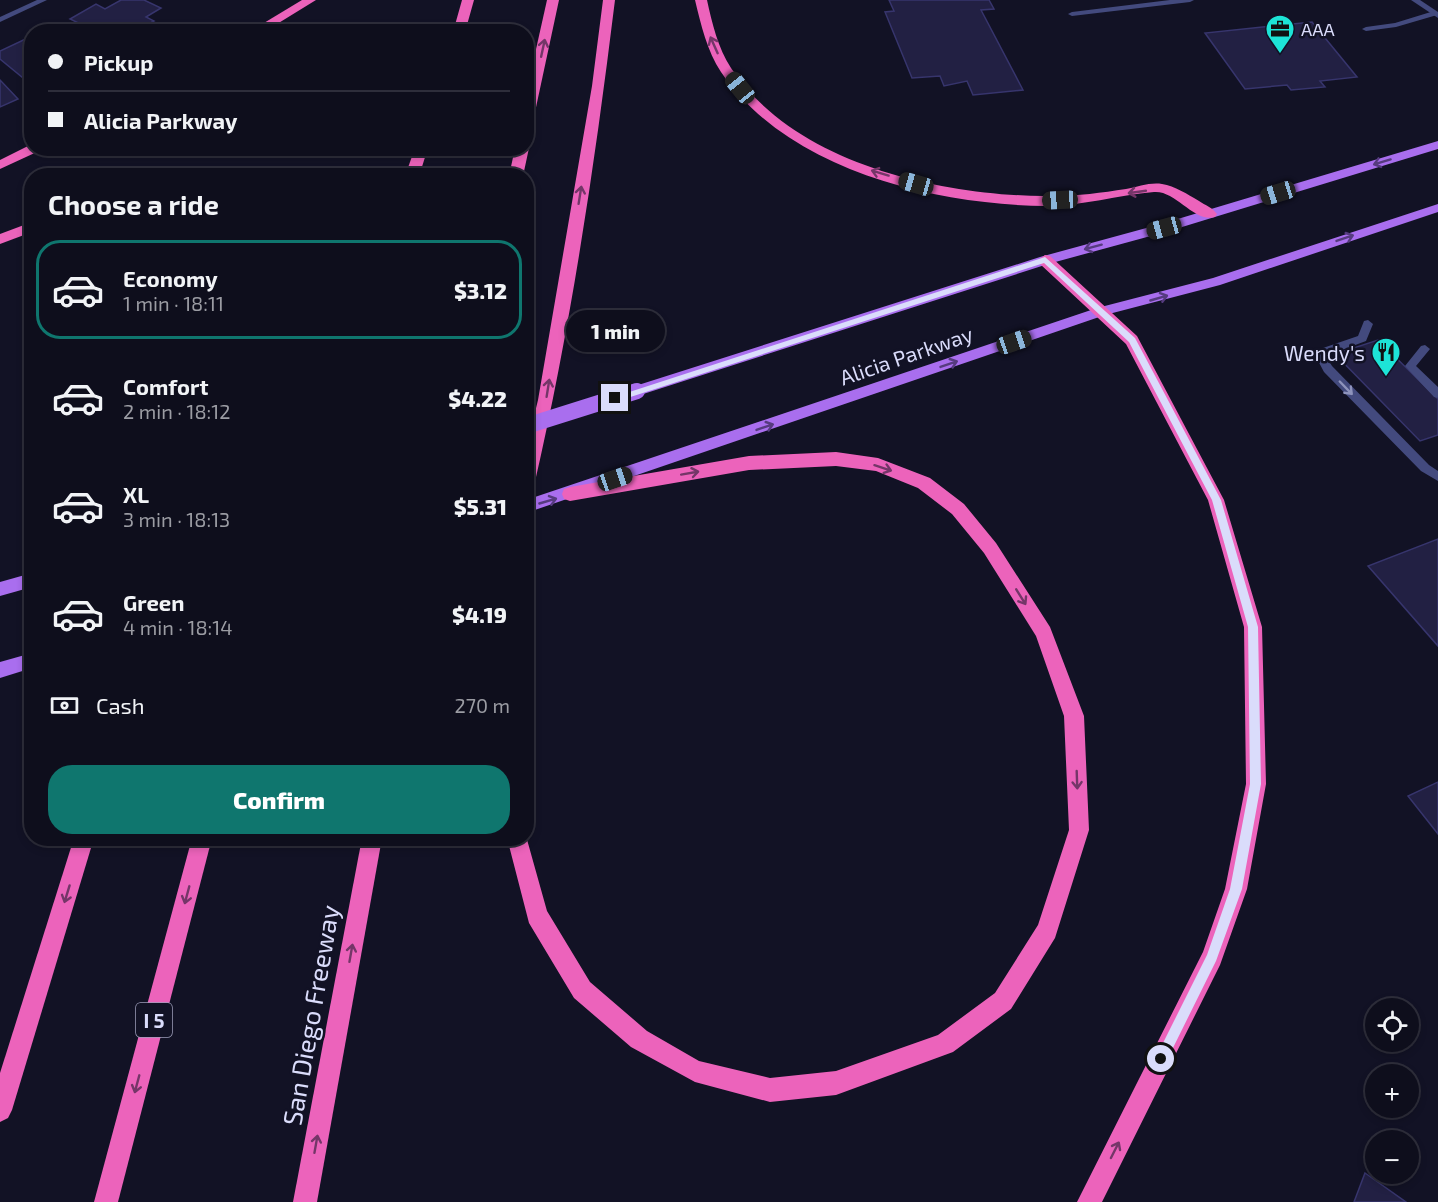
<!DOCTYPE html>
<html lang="en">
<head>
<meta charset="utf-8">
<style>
  :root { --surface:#0e0e1c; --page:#171725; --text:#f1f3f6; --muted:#9b9ca3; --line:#2e2e3b; --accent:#0f766e }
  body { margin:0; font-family:"Exo 2",sans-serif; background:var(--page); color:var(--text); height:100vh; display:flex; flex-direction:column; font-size:22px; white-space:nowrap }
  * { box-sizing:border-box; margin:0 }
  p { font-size:20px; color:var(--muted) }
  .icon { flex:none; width:33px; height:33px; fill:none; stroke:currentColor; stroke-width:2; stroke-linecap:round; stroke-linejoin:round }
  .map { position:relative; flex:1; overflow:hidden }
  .sheet { position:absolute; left:24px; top:168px; width:510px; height:678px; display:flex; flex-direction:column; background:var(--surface); border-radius:24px; box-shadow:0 3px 9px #0003,0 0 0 2px var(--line) }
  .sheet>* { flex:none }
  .hud { position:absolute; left:24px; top:24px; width:510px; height:132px; border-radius:24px; box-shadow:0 3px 9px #0003,0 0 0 2px var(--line); display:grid; align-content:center; height:132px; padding:0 24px; background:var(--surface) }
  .fabs { position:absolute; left:1365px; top:998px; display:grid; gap:12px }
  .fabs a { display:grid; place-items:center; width:54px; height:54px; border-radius:50%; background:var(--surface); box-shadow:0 3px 9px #0003,0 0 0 2px var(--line); font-size:30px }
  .end { position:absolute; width:27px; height:27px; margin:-14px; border:8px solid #dadcfb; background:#111; box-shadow:0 0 0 3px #111 }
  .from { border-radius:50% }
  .bubble { position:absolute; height:42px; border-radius:21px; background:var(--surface); box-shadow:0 3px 9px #0003,0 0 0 2px var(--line); font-size:20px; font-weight:800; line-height:42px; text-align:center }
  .car { position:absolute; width:18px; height:36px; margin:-18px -9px; border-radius:8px; box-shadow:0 0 4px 2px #0007; background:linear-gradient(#222 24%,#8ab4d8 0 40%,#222 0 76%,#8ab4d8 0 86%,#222 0) }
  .hud b { display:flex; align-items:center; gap:21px; height:57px; font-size:22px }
  .hud b+b { border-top:2px solid var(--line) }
  .hud i { width:15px; height:15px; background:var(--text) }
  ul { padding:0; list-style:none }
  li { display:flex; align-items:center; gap:18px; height:99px; margin:0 12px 9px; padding:0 12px; border:3px solid transparent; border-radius:24px }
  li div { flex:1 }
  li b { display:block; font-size:22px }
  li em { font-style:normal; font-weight:800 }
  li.current { border-color:var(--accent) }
  li>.icon { width:54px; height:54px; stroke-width:1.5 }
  h2 { padding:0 24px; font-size:27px; line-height:72px }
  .pay { display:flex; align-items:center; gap:15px; height:66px; padding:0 24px; font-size:22px }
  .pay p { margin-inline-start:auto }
  .cta { display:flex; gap:12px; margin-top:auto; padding:12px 24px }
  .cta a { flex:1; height:69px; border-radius:24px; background:var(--accent); color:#fff; font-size:24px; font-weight:800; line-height:69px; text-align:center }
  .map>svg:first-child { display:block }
  .building { fill:#222043; stroke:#37356d; stroke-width:1.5 }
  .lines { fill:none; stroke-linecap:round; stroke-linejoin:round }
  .service { fill:#434a7e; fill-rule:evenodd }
  .minor { fill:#434a7e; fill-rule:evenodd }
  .primary { fill:#a96eee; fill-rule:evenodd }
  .motorway { fill:#ec63bb; fill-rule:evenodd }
  .primary-bridge { stroke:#a96eee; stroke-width:16 }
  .oneway { stroke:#743668 }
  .oneway2 { stroke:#563b7f }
  .oneway3 { stroke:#8e93bc }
  .route { fill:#dadcfb }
  .labels { text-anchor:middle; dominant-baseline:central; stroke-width:5; stroke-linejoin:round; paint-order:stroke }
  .far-poi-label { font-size:18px; fill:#dadcfb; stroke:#121225; text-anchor:start }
  .shield { fill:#121225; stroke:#9e9fbb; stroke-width:1.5 }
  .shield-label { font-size:20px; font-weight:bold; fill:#dadcfb }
  .poi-label { font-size:21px; fill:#dadcfb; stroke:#121225; text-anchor:end }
  .street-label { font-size:21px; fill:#dadcfb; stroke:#121225 }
  .near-street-label { font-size:26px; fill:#dadcfb; stroke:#121225 }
</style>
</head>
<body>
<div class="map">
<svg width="1438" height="1202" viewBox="0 0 1438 1202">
  <rect width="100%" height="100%" fill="#121225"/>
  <g class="building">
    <path d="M121,0H144L161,8L146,17L154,21L136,31L129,27L121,32H97L70,19L96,4L105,9Z"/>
    <path d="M889,0H989L994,9L981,10L1023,90L973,95L967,81L944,86L940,76L912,78L885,12L894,11Z"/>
    <path d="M1312,22L1357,77L1320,81L1325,87L1291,90L1287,85L1245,89L1205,33Z"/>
    <path d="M32,36V82H28L0,59V51Z"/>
    <path d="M0,80L18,99L0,107Z"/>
    <path d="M1378,340L1438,399V435L1420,441L1335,354Z"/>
    <path d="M1438,539V646L1368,566Z"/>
    <path d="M1438,782V834L1408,796Z"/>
    <path d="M1365,1173L1406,1202H1354Z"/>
  </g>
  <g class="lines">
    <g class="service">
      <path d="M1170,0H1194L1190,2L1072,16L1068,14L1072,12Z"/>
      <path d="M1434,11L1438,13L1437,15L1396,27L1366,31L1362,29L1366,27L1395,23Z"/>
      <path d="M1368,320L1373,324L1366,341L1331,354L1327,358L1332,366L1429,465L1438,471V481L1421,471L1324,372L1316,357L1323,348L1358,336L1364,321Z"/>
      <path d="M1425,345L1430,349L1416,366L1438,387V398L1434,397L1405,366L1421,346Z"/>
    </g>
    <g class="minor">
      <path d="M37,0H47L0,22V17Z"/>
      <path d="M1411,0H1420L1438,12V18Z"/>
    </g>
    <g class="primary">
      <path d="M1438,141V149L1169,231L1048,264L637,396L630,391L632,387L1040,257L1161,224Z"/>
      <path d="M1438,204V212L1220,285L1105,315L526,513V500L1097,308L1213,278Z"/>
      <path d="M32,573V587L0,596V582Z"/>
      <path d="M32,653V668L0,678V662Z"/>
    </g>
    <g class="motorway">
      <path d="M302,0H316L264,32H249Z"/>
      <path d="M462,0H474L465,32H453Z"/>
      <path d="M547,0H559L532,126L526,130V94Z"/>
      <path d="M603,0H615C595,163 571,326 534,486L526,493V449L538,400L592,86Z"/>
      <path d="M695,0H707C712,23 718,48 731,68C794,163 938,195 1044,196C1072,197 1099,193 1126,189C1138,187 1150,182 1162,184C1175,186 1187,194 1199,201C1205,205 1213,208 1217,214L1215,217C1194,223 1176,190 1154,192C1117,195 1083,206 1046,206C935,205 787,170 721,72C707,51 701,25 695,0Z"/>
      <path d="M32,144V148H40L39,151L0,169V160Z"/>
      <path d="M526,145L529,148L523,176H509L515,148H526Z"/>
      <path d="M415,148H428L419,176H405Z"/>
      <path d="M32,222V232L0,244V234Z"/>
      <path d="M1045,255L1050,256L1137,336L1224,500L1262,627L1266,784L1247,889L1220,965L1102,1202H1077L1203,952L1225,889L1246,784L1244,627L1208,500L1126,344L1040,264L1038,260Z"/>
      <path d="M836,452L878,458L930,478L964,504L996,543L1050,627L1084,716L1089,830L1055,938L1011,1009L953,1052L836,1095L770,1102L695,1082L631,1047L574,998L529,923L507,838H526V836L547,911L590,982L647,1031L699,1061L770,1078L836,1071L938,1035L995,993L1038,925L1069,830L1064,716L1036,636L984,553L952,514L918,488L876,471L836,466L749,470L570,501L564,499L562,494L564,489L570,487L749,456Z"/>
      <path d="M74,838H94L12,1110L8,1118L0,1122V1073Z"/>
      <path d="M192,838H212L118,1202H94Z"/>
      <path d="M362,838H382L317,1202H293Z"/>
    </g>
    <path class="primary-bridge" d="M526,426L637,391"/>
  </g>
  <defs><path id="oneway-shaft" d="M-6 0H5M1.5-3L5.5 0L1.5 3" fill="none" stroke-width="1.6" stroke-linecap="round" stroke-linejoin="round" transform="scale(1.5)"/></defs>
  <g class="oneway">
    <use href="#oneway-shaft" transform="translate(714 45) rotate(-114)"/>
    <use href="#oneway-shaft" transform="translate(543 48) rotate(-78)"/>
    <use href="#oneway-shaft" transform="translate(880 173) rotate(-163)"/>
    <use href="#oneway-shaft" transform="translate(1137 192) rotate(172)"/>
    <use href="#oneway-shaft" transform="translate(580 195) rotate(-81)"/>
    <use href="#oneway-shaft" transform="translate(548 388) rotate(-81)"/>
    <use href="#oneway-shaft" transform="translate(883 468) rotate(18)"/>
    <use href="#oneway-shaft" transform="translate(690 473) rotate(-10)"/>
    <use href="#oneway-shaft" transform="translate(1021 597) rotate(58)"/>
    <use href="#oneway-shaft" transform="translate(1077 780) rotate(88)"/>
    <use href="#oneway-shaft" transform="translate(67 894) rotate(107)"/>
    <use href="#oneway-shaft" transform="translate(187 895) rotate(105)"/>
    <use href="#oneway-shaft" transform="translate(351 953) rotate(-80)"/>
    <use href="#oneway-shaft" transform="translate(137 1084) rotate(105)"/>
    <use href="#oneway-shaft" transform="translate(316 1144) rotate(-80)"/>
    <use href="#oneway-shaft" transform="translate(1115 1150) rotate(-63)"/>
  </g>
  <g class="oneway2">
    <use href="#oneway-shaft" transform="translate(1382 162) rotate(163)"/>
    <use href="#oneway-shaft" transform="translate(1345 238) rotate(-19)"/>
    <use href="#oneway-shaft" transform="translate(1093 247) rotate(165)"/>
    <use href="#oneway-shaft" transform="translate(1159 298) rotate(-16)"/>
    <use href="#oneway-shaft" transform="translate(949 364) rotate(-19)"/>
    <use href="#oneway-shaft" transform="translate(765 427) rotate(-19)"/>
    <use href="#oneway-shaft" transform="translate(548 501) rotate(-16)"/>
  </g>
  <use class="oneway3" href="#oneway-shaft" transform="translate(1346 388) rotate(46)"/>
  <path class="route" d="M1045,257L1135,338L1221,500L1258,627L1261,784L1242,889L1216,961L1165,1064L1161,1065L1155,1059L1207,955L1230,889L1250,784L1248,627L1212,500L1129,342L1044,263L615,402L611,398Z"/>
  <defs>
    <g id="office-pin" transform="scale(1.5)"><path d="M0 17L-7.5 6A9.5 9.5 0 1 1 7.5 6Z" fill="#1de4d7" stroke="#121225"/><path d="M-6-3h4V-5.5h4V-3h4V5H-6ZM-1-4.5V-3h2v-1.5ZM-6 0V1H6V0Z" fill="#111"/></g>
    <g id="restaurant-pin" transform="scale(1.5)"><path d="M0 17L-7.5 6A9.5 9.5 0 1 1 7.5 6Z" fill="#1de4d7" stroke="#121225"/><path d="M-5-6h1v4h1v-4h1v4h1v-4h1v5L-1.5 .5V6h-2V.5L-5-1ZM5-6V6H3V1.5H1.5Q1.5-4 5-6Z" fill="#111"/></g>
  </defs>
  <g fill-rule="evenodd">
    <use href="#office-pin" x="1280" y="29"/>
    <use href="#restaurant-pin" x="1386" y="352"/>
  </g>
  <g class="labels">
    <g class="far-poi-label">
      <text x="1301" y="29">AAA</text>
    </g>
    <rect class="shield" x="136" y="1003" width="36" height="34" rx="4.5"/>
    <g class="shield-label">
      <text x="154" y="1020">I 5</text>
    </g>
    <g class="poi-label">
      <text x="1365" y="352">Wendy's</text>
    </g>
    <g class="street-label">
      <text transform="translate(906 355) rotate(-19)">Alicia Parkway</text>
    </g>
    <g class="near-street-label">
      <text transform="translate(310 1015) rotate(-80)">San Diego Freeway</text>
    </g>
  </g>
</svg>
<div class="fabs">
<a><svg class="icon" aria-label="locate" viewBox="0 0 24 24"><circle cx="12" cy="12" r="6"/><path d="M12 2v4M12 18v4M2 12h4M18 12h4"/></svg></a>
<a>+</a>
<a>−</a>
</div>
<i class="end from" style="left:1161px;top:1059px"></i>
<i class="end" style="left:615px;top:398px"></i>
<div class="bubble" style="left:566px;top:310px;width:99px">1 min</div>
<i class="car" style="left:740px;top:88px;rotate:321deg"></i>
<i class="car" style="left:916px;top:184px;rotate:286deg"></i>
<i class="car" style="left:1278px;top:193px;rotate:253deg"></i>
<i class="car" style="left:1060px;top:200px;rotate:267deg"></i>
<i class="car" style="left:1164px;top:228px;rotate:255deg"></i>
<i class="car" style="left:1014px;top:342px;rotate:71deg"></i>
<i class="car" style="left:615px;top:479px;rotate:71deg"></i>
<div class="hud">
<b><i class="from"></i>Pickup</b>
<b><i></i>Alicia Parkway</b>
</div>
<section class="sheet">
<h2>Choose a ride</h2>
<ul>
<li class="current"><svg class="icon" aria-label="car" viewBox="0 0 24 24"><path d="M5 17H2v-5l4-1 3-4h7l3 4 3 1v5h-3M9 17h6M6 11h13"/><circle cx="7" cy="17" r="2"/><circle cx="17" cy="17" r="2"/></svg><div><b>Economy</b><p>1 min · 18:11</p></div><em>$3.12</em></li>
<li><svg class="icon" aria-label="car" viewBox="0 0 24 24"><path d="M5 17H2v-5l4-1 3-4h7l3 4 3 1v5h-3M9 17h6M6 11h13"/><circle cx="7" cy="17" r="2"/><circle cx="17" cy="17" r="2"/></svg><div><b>Comfort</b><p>2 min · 18:12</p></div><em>$4.22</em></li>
<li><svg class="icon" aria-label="car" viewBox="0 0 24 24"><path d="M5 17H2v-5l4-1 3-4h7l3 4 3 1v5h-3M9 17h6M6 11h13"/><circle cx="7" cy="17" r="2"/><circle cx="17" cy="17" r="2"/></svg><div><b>XL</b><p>3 min · 18:13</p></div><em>$5.31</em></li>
<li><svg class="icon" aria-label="car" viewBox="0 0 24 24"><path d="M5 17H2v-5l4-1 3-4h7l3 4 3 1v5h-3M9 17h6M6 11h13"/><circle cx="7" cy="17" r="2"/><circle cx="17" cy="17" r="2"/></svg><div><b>Green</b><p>4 min · 18:14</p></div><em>$4.19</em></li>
</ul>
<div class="pay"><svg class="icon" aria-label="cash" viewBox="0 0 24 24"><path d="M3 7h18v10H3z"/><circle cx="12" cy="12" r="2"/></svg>Cash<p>270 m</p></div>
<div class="cta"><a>Confirm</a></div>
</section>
</div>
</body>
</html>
